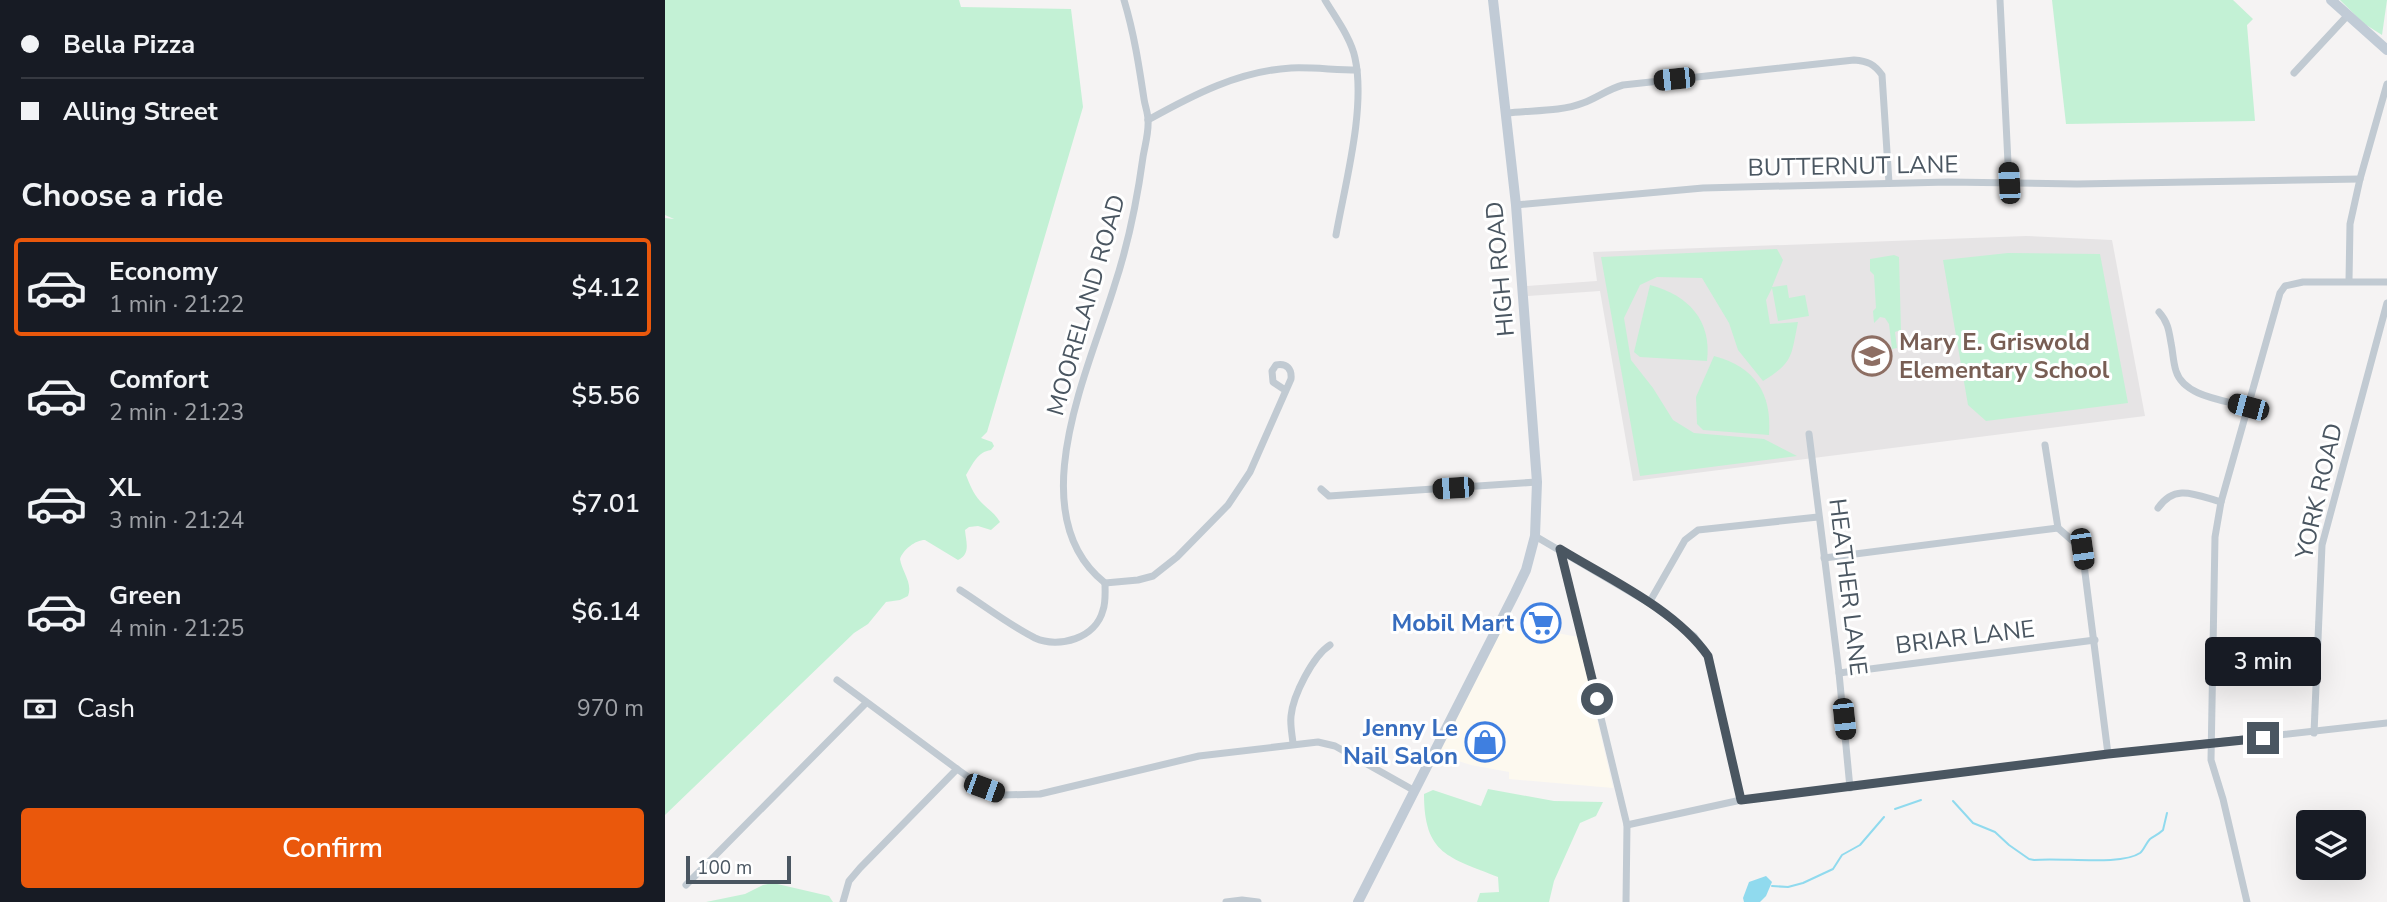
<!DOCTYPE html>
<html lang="en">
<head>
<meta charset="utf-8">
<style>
  :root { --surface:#171b24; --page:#20242c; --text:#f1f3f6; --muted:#9ea1a6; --line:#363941; --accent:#ea580c }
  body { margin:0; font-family:"Nunito Sans",sans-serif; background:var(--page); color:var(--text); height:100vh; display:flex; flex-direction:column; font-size:26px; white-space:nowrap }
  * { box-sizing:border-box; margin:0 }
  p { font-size:23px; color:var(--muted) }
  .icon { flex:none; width:38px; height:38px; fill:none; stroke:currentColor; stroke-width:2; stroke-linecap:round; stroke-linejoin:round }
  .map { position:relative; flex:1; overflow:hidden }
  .panel { display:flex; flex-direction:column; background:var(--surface); width:665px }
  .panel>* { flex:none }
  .top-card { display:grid; align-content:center; height:154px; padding:0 21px; background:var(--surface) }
  .fabs { position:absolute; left:1631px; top:810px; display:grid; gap:14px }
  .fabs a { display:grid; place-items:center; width:70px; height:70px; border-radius:7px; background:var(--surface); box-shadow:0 7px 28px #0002; font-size:35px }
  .scale { position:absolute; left:21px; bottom:18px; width:105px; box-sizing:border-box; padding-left:7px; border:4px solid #4a5661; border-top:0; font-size:19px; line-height:24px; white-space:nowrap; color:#4a5661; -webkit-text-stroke:5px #fff; paint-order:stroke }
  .end { position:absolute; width:32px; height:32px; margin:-16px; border:9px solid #4a5661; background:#fff; box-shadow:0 0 0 4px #fff }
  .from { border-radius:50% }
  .bubble { position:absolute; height:49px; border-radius:7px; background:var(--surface); box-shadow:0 7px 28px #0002; font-size:23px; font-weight:600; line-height:49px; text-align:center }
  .car { position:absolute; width:21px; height:42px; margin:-21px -10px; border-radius:9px; box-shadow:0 0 5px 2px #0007; background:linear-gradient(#222 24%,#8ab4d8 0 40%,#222 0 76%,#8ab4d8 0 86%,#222 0) }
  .top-card b { display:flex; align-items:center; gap:24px; height:66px; font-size:26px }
  .top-card b+b { border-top:2px solid var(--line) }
  .top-card i { width:18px; height:18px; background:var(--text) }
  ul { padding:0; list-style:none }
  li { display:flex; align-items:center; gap:21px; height:98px; margin:0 14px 10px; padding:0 7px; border:4px solid transparent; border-radius:7px }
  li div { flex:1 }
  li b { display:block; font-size:26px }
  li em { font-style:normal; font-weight:600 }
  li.selected { border-color:var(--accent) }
  li>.icon { width:63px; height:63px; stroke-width:1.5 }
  h2 { padding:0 21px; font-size:32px; line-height:84px }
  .pay { display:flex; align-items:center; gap:18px; height:77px; padding:0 21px; font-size:26px }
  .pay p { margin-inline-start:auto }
  .cta { display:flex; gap:14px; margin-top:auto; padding:14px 21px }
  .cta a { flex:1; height:80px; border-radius:7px; background:var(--accent); color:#fff; font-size:28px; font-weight:600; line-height:80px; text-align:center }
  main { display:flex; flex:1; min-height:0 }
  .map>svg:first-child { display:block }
  .commercial { fill:#fdf9ef }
  .education { fill:#e6e4e5 }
  .green { fill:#c3f1d5 }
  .water { fill:#90daee }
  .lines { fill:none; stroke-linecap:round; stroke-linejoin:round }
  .stream { stroke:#90daee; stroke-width:2 }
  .minor { stroke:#c1cad2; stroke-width:7 }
  .secondary { stroke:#c1cbd6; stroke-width:10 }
  .route { stroke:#4a5661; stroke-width:9 }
  .labels { text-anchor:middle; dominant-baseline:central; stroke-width:6; stroke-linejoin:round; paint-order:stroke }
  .street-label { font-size:24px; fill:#4a5661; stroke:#fff }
  .education-label { font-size:24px; font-weight:bold; fill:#785e54; stroke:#fff; text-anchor:start }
  .shop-label { font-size:24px; font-weight:bold; fill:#366cbe; stroke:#fff; text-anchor:end }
</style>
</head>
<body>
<main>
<section class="panel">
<div class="top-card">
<b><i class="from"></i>Bella Pizza</b>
<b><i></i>Alling Street</b>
</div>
<h2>Choose a ride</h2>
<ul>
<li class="selected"><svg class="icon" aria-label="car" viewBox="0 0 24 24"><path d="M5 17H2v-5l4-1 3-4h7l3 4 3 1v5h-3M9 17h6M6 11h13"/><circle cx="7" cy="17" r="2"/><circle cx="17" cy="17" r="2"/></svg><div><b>Economy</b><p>1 min · 21:22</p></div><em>$4.12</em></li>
<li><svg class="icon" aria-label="car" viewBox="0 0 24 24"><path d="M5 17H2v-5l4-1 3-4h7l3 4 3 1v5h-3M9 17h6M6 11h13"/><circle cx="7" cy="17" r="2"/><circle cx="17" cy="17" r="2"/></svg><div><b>Comfort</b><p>2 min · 21:23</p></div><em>$5.56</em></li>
<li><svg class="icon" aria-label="car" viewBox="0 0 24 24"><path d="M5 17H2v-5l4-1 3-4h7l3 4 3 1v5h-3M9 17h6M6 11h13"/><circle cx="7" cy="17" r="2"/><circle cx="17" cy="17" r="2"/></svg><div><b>XL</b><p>3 min · 21:24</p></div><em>$7.01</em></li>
<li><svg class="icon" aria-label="car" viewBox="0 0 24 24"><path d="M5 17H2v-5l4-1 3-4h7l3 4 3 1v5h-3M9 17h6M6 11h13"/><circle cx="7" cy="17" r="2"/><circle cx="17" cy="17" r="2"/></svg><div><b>Green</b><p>4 min · 21:25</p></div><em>$6.14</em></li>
</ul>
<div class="pay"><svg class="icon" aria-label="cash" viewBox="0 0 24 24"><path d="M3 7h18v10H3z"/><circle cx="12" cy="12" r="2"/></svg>Cash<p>970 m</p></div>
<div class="cta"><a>Confirm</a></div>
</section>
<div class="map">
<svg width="1722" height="902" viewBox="0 0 1722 902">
  <rect width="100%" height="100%" fill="#f5f3f3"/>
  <path class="commercial" d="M839,623L913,637L948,788L844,779V772L806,765L787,759L775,751Z"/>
  <path class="education" d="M1361,236L1447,240L1480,416L968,481L935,291L863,296L862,286L932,281L928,252Z"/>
  <g class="green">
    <path d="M0,0H294L296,7L406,9L418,107L322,432L316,438L327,442L329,446L326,450C312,452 308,464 301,475C305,485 308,493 315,501C321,508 330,513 335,522L326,530L313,526L304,527L300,530C301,542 306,554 293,560L260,540C250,540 238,550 235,559C237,572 248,583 243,596L235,600L221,602L203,624L189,633L0,815V218L9,219L0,215Z"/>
    <path d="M1387,0H1568L1588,19L1582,25L1590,121L1401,124Z"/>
    <path d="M1675,0H1722L1717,35L1698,23Z"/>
    <path d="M1112,249L1118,260L1107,287L1122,285L1124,298L1140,295L1144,316L1113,321L1107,288L1101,300L1105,324L1133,322C1126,356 1129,362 1098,381L1073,350L1064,323L1037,278L992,277L975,285L959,318L966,360L988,388L1008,420L1029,433L1099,439L1132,456L975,476L936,257Z"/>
    <path d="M1343,253L1435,254L1463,403L1321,421L1303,405L1278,260Z"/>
    <path d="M1229,255L1234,257L1236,330L1230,332L1232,348L1227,349L1224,324L1220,318L1215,317L1209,323L1208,311L1211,308L1209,275L1205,271V259Z"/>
    <path d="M985,285C1023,295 1047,320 1042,361L975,357L969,352Z"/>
    <path d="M1049,356C1090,367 1107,393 1104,435L1038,430L1032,424L1031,397Z"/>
    <path d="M823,789L889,801L938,802L931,816L915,823L889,881L884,902H812L815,893L834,892L833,877C784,857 759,855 759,794L768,790L816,806Z"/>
    <path d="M108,883L164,896L168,902H41L80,894L98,885Z"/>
  </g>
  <path class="water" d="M1101,876L1107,882L1101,896L1095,902H1079L1078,898L1084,882Z"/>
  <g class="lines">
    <g class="stream">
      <path d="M1288,801L1308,823L1330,832L1344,845L1364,859L1369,860C1395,857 1456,866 1475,853C1479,850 1481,843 1485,839C1489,836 1494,834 1498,830L1502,813"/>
      <path d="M1230,809L1256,800"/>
      <path d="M1107,886L1123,887L1138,883L1168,869L1177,855L1195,845L1219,817"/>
    </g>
    <g class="minor">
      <path d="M459,0C469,33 474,66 479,99C480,106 483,113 483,120C484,132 480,145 478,157C472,201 463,245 449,287C424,369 354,515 440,583L473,580L488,576L512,557L563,505L585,472L626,379C627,369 622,363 611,365L607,371L608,382L620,390"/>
      <path d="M660,0C670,17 686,38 690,58C701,108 680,184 671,235"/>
      <path d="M1335,0L1344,183"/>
      <path d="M1629,73L1682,16"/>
      <path d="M842,113C866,110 895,112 918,103C932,98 943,89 958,85L1189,60C1203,61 1209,64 1217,75L1224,183"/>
      <path d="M483,120C528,95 574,71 626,68C647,67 670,70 692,70"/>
      <path d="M851,205L1038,188L1283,182L1412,184L1695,179"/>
      <path d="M1684,281L1685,224L1695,179L1722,84"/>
      <path d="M1494,312C1503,322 1504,331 1506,343C1508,352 1508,362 1511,371C1519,397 1560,400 1583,407"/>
      <path d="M1144,434L1174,673L1185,788"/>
      <path d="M1380,445L1393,528L1417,549L1443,754"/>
      <path d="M656,489L664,496L872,482"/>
      <path d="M1493,508C1510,483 1531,495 1556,502"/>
      <path d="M870,536L984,603L1029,636L1043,656L1076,800"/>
      <path d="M895,549L962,825L961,902"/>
      <path d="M1159,558L1393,528"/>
      <path d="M295,590C320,606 344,625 370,638C394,649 431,638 438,610C441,602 440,592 440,583"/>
      <path d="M984,603L1020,540L1033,530L1153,517"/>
      <path d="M1174,673L1430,640"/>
      <path d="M172,680L292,769L319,788L339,795L375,794L534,756L653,742L670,746L750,791"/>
      <path d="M1649,733L1657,545L1722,303"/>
      <path d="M628,743C627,734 625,725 626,716C628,695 648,656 665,645"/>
      <path d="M962,825L1076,800L1443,754L1722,723"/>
      <path d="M21,885L201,703"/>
      <path d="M178,902L184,881L195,868L292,769"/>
      <path d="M561,902L577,900L593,902"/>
      <path d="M1582,902L1558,799L1546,760L1550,537L1556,502L1615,293L1620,286L1638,282H1722"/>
    </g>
    <g class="secondary">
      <path d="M1666,0L1722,50"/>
      <path d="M693,902L850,593L861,570L870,536L872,482L851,205L828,0"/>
    </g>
  </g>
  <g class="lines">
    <path class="route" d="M932,699L895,549C944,579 1010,609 1043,656L1076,800L1443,754L1598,738"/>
  </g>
  <defs>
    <g id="school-ring" transform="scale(2.0125)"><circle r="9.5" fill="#fff" stroke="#8d6e63" stroke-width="1.5"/><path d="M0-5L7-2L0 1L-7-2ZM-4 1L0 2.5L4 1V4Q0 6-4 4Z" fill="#8d6e63"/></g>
    <g id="supermarket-ring" transform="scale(2.0125)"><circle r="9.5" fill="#fff" stroke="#3f7fe0" stroke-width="1.5"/><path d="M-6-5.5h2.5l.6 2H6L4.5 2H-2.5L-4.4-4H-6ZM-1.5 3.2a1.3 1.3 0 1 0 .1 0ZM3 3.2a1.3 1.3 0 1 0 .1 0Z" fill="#3f7fe0"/></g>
    <g id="shop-ring" transform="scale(2.0125)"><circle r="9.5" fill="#fff" stroke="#3f7fe0" stroke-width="1.5"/><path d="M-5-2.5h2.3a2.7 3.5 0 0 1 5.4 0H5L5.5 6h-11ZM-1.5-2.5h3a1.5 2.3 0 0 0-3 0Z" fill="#3f7fe0"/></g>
  </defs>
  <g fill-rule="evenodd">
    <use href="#school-ring" x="1207" y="356"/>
    <use href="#supermarket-ring" x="876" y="623"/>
    <use href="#shop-ring" x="820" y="742"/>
  </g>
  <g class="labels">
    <g class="street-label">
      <text transform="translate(1188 166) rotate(-1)">BUTTERNUT LANE</text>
      <text transform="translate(835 269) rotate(-95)">HIGH ROAD</text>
      <text transform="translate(421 305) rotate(-74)">MOORELAND ROAD</text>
      <text transform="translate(1654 491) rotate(-77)">YORK ROAD</text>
      <text transform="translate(1183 587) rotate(83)">HEATHER LANE</text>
      <text transform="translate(1300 637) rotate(-7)">BRIAR LANE</text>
    </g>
    <g class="education-label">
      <text x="1234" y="342">Mary E. Griswold<tspan x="1234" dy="28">Elementary School</tspan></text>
    </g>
    <g class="shop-label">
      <text x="849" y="623">Mobil Mart</text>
      <text x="793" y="728">Jenny Le<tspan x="793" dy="28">Nail Salon</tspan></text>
    </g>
  </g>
</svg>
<div class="fabs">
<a><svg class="icon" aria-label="layers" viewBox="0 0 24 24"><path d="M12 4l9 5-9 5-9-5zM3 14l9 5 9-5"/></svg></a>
</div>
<div class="scale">100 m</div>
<i class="end from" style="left:932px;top:699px"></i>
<i class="end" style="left:1598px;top:738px"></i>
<div class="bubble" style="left:1540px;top:637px;width:116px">3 min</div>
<i class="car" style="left:1009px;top:79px;rotate:264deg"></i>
<i class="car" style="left:1344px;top:183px;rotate:357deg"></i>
<i class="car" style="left:1583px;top:407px;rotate:285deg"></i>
<i class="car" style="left:788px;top:488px;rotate:266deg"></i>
<i class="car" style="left:1417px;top:549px;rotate:172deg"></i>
<i class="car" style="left:1179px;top:719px;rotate:174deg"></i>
<i class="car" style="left:319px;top:788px;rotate:110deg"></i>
</div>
</main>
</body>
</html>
